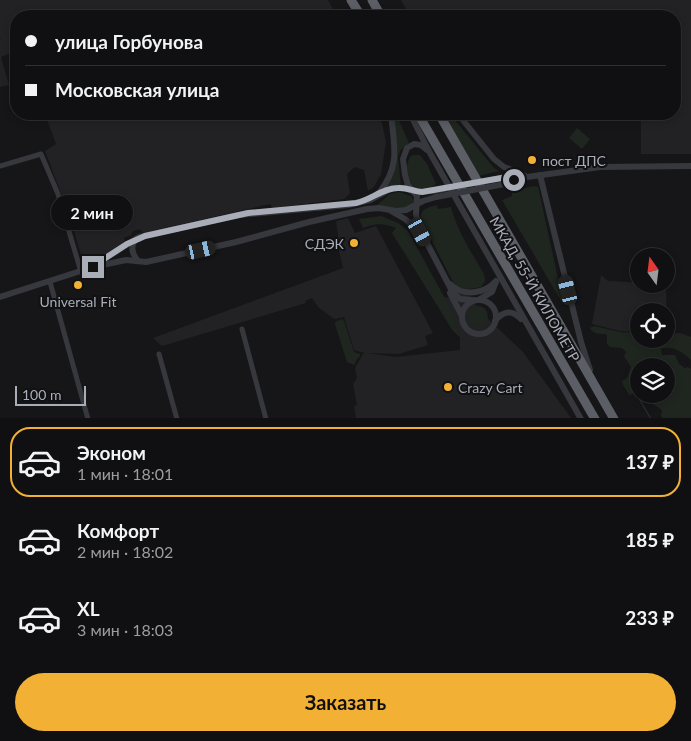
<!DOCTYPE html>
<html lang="ru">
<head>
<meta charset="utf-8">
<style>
  :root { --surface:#101012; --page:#1e1e20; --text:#f1f3f6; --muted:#9c9d9f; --line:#303032; --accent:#f2b134 }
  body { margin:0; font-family:Lato,sans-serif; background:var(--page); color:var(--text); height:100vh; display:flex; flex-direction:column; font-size:19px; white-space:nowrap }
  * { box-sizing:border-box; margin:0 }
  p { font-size:16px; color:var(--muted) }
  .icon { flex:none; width:28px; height:28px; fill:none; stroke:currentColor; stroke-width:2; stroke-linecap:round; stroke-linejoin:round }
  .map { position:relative; height:418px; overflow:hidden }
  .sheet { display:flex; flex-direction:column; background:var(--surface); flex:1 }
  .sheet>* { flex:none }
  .banner { position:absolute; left:10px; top:10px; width:671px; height:110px; border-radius:20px; box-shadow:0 2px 8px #0003,0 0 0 1px var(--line); display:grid; align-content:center; height:110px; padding:0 15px; background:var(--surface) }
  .needle { width:32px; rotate:346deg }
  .tools { position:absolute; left:630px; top:248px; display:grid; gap:10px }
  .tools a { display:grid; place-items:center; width:45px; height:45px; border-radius:50%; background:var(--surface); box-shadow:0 2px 8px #0003,0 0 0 1px var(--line); font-size:25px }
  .scale { position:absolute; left:15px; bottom:12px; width:71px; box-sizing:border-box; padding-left:5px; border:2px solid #a8adb8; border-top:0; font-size:14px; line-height:18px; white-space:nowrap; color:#a8adb8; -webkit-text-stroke:4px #111113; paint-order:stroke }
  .end { position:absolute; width:22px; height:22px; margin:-11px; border:6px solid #a8adb8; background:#111; box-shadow:0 0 0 2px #111 }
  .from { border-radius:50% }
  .bubble { position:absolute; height:35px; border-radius:18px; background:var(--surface); box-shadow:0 2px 8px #0003,0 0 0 1px var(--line); font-size:16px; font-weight:700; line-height:35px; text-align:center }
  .car { position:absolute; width:15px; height:30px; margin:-15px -8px; border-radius:6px; box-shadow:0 0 4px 1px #0007; background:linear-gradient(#222 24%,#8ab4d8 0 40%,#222 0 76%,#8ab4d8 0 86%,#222 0) }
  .banner b { display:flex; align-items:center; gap:18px; height:48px; font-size:19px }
  .banner b+b { border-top:1px solid var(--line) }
  .banner i { width:12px; height:12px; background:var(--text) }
  ul { padding:9px 0 0; list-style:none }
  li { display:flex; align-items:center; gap:15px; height:70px; margin:0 10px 8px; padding:0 5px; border:2px solid transparent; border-radius:20px }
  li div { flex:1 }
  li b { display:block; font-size:19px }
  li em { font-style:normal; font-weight:700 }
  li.on { border-color:var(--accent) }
  li>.icon { width:45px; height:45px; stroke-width:1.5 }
  .cta { display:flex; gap:10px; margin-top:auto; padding:10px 15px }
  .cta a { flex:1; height:58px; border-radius:30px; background:var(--accent); color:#111; font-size:20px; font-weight:700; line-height:58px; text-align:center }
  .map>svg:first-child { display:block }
  .built { fill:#222225 }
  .green { fill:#1e261f }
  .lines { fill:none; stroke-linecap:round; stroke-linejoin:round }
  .stream { stroke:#2c353c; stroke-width:1 }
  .minor { stroke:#37383d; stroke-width:5 }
  .tertiary { stroke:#37383d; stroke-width:6 }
  .trunk { stroke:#5b5e65; stroke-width:9 }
  .tertiary-bridge { stroke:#37383d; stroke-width:6 }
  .route { stroke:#a8adb8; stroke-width:6 }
  .poi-dot { fill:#f2b134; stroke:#111113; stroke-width:2 }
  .labels { text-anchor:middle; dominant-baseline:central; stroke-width:4; stroke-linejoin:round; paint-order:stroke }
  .poi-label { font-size:14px; fill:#a8adb8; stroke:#111113; text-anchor:start }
  .street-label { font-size:14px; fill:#a8adb8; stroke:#111113 }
</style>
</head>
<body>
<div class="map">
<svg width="691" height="419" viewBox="0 0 691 419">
  <rect width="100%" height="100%" fill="#161618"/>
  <g class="built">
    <path d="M0,0H328L337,16H16V51L1,57L9,85L0,87V39L2,42L0,38Z"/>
    <path d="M401,0H691V154H641V114H675V16H410Z"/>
    <path d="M45,114H380L386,142L381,174L374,187L368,191L364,170L355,167L347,174L350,193L344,199L273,208L270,204L143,233L140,229L133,231L131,235L124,238L125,242L98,260L84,265L70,217L45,151L56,144Z"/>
    <path d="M348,218L355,233L376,226L433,333L425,336L428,345L399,354L367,353L396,357L460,350V336L450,327L443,297L451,298L464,290L484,315L523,352L571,418H356L354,406L357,405L353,384L357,378L355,368L363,354L365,353L354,350L344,317L334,319L318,307L312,298L305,301L306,303L162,346L153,338L343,268L337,243L339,242L336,221Z"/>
    <path d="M601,275L608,281L666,284L667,333L666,311H639V332L620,331L592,324Z"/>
  </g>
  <g class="green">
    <path d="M392,114H396L409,143L400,151L398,157L401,186L386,188C401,159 396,145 392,114Z"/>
    <path d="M443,114H450L489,162L494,168L499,171L479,176Z"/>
    <path d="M577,128L590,139L582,149L569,138Z"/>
    <path d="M413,155H420L427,164L436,184C433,186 428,189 425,190C408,193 401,162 413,155Z"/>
    <path d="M534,186L538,187L539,191L564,306L502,200L512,196V191Z"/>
    <path d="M399,192L411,196L414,201C406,213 388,207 376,206L390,194Z"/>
    <path d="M437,205L438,209L451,207C457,231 472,253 484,274L485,281L481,287C470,289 462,291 454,284L429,235L424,233C420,216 416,210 437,205Z"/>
    <path d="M381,216L398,223L408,231L454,315L456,329L463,340L453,331L392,233L396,228C384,223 376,223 363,228L359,219Z"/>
    <circle cx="478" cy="316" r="10"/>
    <path d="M342,319L344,321L354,352L360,354V356L357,359L354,365L347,362L335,324V322Z"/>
    <path d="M594,326L620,332L639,333V339H666V334L680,333L691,337V360C682,352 673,345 661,349L662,355H675L679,364L685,368L688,367L691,369V418H663L661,416L662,410L650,402V394H666V366H639C639,379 639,387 630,396L623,385L622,381L627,378L631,367L624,356L626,352L622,348L610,347L607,344V335L605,334C599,334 593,334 590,328Z"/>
  </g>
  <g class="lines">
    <path class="stream" d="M635,383L638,397L651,419"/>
    <g class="minor">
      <path d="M0,166L41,154L58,194L81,272"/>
      <path d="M50,282L88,419"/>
      <path d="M242,329L266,419"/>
      <path d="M159,354L177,419"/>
    </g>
    <g class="tertiary">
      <path d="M410,114L430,153L581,419"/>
      <path d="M458,114L494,159L504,167L524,175"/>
      <path d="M427,150L421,145L414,144L407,148L403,159L405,175L408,185L417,196L416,214L418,226L452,291L460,299L473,300"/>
      <path d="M540,175L581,342L590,370"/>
      <path d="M507,177H527L600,167L691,166"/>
      <path d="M379,193C401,165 394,146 391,114"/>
      <path d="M391,211L405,219L418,230"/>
      <path d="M136,239C130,246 132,254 138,261"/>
      <path d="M95,265L139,237L239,215L348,205L370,200L392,188H405L414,192L433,191"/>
      <path d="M450,284C463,297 485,294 496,281"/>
      <path d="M450,293L462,316"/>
      <path d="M0,297L93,267L126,260L146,262L236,242L309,222L367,209L379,208L396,211L406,210L423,201L436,197"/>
      <path d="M480,299L492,292L496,282"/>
      <circle cx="479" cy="317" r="17"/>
      <path d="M495,321C503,311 512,309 521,319"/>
    </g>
    <g class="trunk">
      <path d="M351,0L361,16"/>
      <path d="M372,0L381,16"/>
      <path d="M418,114L595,419"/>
      <path d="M439,114L614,419"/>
    </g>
    <g class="tertiary-bridge">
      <path d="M433,191L507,177"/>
      <path d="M436,197L510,183"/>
    </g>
  </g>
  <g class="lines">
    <path class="route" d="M93,267L90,268L127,244L145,236L248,213L356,203C371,200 383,188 398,188C407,187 414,192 422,192L507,177H515L514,180"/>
  </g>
  <g class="poi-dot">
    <circle cx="532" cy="160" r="5"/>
    <circle cx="354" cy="243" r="5"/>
    <circle cx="78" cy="285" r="5"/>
    <circle cx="448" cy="387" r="5"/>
  </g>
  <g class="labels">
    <g class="poi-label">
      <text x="542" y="160">пост ДПС</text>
      <text x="344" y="243" text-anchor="end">СДЭК</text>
      <text x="78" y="301" text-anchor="middle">Universal Fit</text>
      <text x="458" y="387">Crazy Cart</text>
    </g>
    <g class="street-label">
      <text transform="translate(535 289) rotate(60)">МКАД, 55-Й КИЛОМЕТР</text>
    </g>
  </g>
</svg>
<div class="tools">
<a><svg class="needle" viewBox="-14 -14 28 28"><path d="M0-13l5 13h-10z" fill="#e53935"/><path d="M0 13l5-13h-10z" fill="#9c9d9f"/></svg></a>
<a><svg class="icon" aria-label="locate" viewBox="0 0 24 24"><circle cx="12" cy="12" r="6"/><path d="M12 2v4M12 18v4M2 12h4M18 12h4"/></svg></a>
<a><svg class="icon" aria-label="layers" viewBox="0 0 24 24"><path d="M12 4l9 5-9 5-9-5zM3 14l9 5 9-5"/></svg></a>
</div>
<div class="scale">100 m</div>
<i class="end from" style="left:514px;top:180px"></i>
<i class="end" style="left:93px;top:267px"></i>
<div class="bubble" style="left:51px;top:195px;width:82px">2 мин</div>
<i class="car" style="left:420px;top:232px;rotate:151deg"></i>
<i class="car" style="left:201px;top:250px;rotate:77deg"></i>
<i class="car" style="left:568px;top:290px;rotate:346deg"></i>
<div class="banner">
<b><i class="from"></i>улица Горбунова</b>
<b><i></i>Московская улица</b>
</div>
</div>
<section class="sheet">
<ul>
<li class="on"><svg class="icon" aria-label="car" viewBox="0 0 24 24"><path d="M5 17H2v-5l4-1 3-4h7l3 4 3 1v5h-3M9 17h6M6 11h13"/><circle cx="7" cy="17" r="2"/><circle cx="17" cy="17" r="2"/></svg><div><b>Эконом</b><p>1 мин · 18:01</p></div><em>137 ₽</em></li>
<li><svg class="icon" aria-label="car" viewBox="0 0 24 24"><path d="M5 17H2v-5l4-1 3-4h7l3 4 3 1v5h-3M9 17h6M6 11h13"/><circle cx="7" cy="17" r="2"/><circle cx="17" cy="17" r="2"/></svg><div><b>Комфорт</b><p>2 мин · 18:02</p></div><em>185 ₽</em></li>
<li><svg class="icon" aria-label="car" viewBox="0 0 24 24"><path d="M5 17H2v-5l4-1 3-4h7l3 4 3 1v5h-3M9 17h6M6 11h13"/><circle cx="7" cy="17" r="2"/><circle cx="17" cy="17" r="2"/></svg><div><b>XL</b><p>3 мин · 18:03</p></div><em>233 ₽</em></li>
</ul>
<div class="cta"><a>Заказать</a></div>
</section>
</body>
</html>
